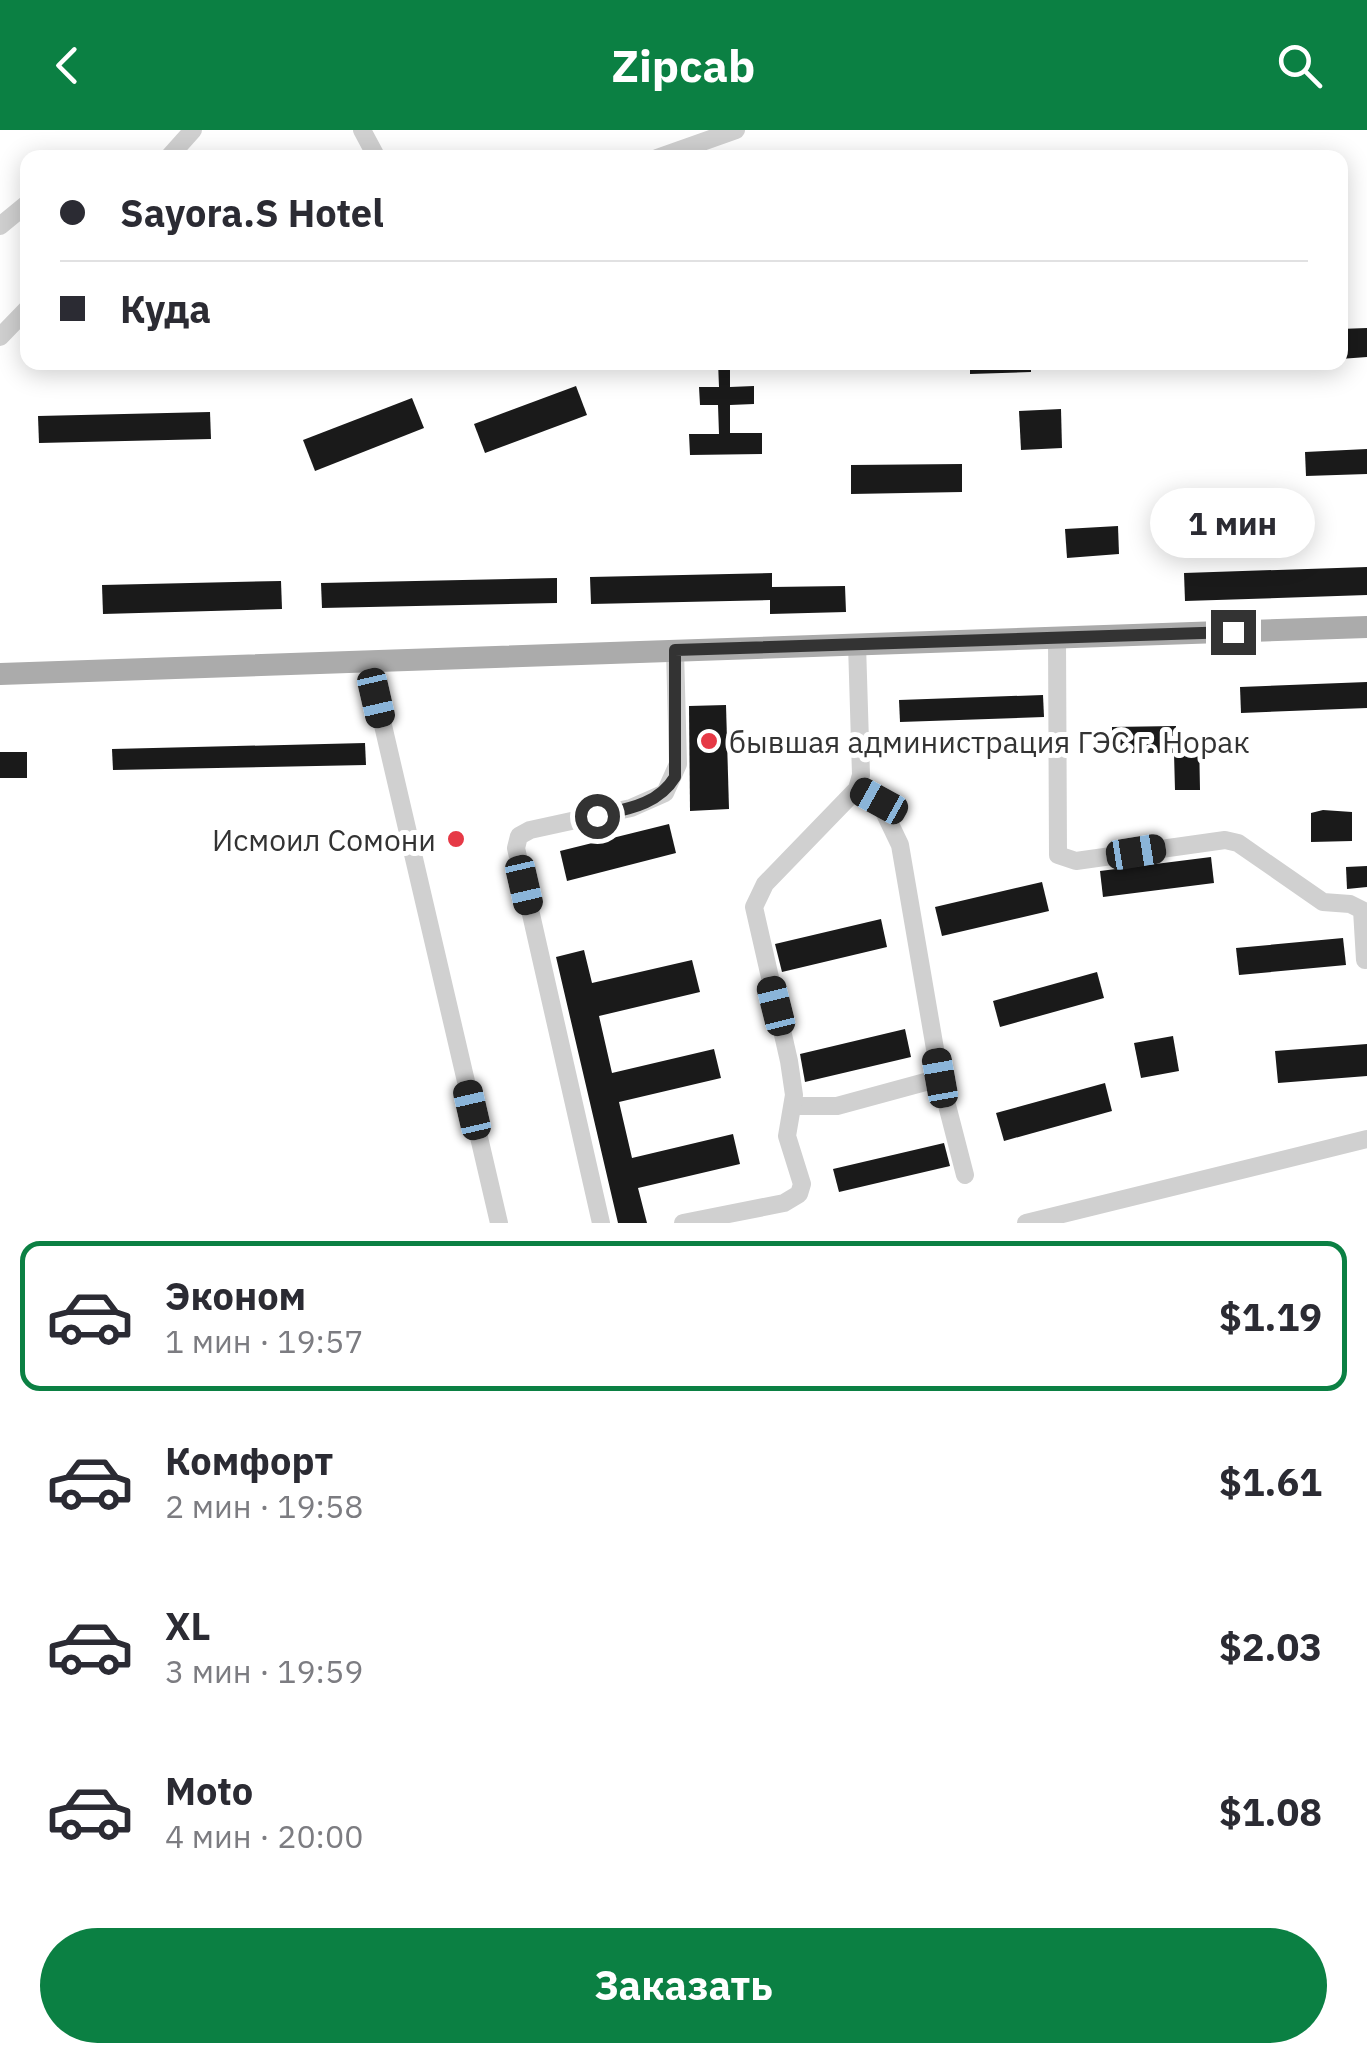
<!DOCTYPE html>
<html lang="ru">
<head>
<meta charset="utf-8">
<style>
  :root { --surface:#fff; --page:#f2f2f3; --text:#2b2b33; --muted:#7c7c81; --line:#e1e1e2; --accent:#0b8043 }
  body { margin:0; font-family:"IBM Plex Sans",sans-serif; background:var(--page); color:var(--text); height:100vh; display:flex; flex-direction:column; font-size:38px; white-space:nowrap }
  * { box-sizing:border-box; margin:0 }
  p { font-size:32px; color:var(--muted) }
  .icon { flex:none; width:55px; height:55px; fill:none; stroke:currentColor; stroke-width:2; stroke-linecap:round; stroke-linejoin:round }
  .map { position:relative; height:1093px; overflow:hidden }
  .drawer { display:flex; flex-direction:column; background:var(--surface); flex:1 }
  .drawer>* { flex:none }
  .banner { position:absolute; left:20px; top:20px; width:1328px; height:220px; border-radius:20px; box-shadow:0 5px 25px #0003; display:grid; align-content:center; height:220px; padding:0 40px; background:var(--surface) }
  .end { position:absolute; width:45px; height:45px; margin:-22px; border:12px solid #333; background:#fff; box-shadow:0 0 0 5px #fff }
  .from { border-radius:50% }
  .bubble { position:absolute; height:70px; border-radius:35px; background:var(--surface); box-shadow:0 5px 25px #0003; font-size:32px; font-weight:800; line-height:70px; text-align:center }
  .car { position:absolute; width:30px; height:60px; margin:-30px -15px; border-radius:12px; box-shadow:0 0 8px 2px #0007; background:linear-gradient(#222 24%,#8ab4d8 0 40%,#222 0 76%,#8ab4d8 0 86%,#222 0) }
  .banner b { display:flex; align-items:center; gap:35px; height:95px; font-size:38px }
  .banner b+b { border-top:2px solid var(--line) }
  .banner i { width:25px; height:25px; background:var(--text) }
  ul { padding:18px 0 0; list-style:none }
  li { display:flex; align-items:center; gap:30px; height:150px; margin:0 20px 15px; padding:0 20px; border:5px solid transparent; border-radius:20px }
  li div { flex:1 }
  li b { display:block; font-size:38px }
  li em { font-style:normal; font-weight:800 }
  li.on { border-color:var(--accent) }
  li>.icon { width:90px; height:90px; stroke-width:1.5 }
  .primary-button { display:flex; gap:20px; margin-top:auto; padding:20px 40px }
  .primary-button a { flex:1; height:115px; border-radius:60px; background:var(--accent); color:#fff; font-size:40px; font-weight:800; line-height:115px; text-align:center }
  header { display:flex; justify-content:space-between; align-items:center; height:130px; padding:0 40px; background:var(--accent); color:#fff; font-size:45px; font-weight:800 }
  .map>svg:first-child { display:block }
  .building { fill:#1a1a1a }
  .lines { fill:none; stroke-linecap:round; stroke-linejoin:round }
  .minor { stroke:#d0d0d0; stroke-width:18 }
  .major { stroke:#ababab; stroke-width:22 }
  .route { stroke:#333; stroke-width:12 }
  .poi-dot { fill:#e63946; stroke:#fff; stroke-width:4 }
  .labels { text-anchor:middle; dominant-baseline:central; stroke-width:10; stroke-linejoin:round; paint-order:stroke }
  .poi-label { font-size:30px; fill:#333; stroke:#fff; text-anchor:start }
</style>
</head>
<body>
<header><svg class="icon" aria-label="back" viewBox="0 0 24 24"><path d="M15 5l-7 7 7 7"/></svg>Zipcab<svg class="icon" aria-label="search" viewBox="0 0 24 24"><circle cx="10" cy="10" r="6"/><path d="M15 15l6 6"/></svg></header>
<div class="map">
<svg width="1367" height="1093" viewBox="0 0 1367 1093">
  <rect width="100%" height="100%" fill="#fff"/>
  <g class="building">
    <path d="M1367,198V227L1340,229V199Z"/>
    <path d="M718,232H730V257L754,256V274L730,275V303H762V324L690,325L689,304H719L718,275H700L699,257H719Z"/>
    <path d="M970,232H1031V242L970,244Z"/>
    <path d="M576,256L587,285L485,323L474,294Z"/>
    <path d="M412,268L424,298L315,341L303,310Z"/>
    <path d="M1061,279L1062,318L1021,320L1019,281Z"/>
    <path d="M210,282L211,309L39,313L38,286Z"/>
    <path d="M1367,319V344L1306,346L1305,322Z"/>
    <path d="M962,334V362L851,364V335Z"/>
    <path d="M1118,396L1119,424L1067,428L1065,399Z"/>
    <path d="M1367,437V465L1185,471L1184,443Z"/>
    <path d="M772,443V457L845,456L846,482L770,484V470L591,474L590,447Z"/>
    <path d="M557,448V473L322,478L321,453Z"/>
    <path d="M281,451L282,479L103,484L102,455Z"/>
    <path d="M1367,552V578L1241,583L1240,557Z"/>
    <path d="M1043,565L1044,587L900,592L899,570Z"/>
    <path d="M726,575L729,679L690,681L689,576Z"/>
    <path d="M1176,596V608L1199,607L1200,660H1175L1174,623H1112V597Z"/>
    <path d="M365,613L366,635L113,640L112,619Z"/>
    <rect x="0" y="622" width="27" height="26"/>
    <path d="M1323,680L1352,682V711L1311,712V683Z"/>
    <path d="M669,694L676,723L567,751L560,721Z"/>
    <path d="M1211,727L1214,753L1103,767L1100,741Z"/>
    <path d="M1367,736V757L1347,759L1346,737Z"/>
    <path d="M1042,752L1049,781L942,806L935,777Z"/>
    <path d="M881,789L887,817L782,842L775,814Z"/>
    <path d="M1343,808L1346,835L1239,845L1236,818Z"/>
    <path d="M584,820L592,853L692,830L700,862L599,886L612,943L714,919L721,948L619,972L632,1028L733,1004L740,1034L638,1058L647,1093H618L556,827Z"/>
    <path d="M1097,842L1104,868L1000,897L993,871Z"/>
    <path d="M905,899L911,927L805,952L800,924Z"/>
    <path d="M1173,906L1179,941L1141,948L1134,913Z"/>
    <path d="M1367,914V946L1278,953L1275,921Z"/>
    <path d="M1105,953L1112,981L1004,1011L996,983Z"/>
    <path d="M944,1013L950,1036L839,1062L833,1039Z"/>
  </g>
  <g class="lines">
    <g class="minor">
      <path d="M362,0L377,28"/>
      <path d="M168,28L193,0"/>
      <path d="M657,28L736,0"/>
      <path d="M0,96L28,73"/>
      <path d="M0,207L28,178"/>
      <path d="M1057,508L1058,725L1076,731L1225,710L1238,713L1323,772L1350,774L1362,780L1365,830"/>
      <path d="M368,531L499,1093"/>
      <path d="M857,659L879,671L900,715L940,948L965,1045"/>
      <path d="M793,976H837L940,948"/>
      <path d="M601,1093L516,718L519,706L530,700L631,678L665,663L678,634L675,520"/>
      <path d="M683,1093L784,1073L799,1064L802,1054L787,1006L794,965L789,931L754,777L765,754L857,659L861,645L857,514"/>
      <path d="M1026,1093L1367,1009"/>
    </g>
    <path class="major" d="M0,544L1367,497"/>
  </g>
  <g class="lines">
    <path class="route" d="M597,686C627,679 658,675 675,647V520L1233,502"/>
  </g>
  <g class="poi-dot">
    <circle cx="709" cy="611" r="10"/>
    <circle cx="456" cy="709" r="10"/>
  </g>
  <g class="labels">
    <g class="poi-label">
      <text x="729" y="611">бывшая администрация ГЭС г. Норак</text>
      <text x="436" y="709" text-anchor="end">Исмоил Сомони</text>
    </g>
  </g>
</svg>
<i class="end from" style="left:597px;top:686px"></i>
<i class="end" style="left:1233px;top:502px"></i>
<div class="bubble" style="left:1150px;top:358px;width:165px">1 мин</div>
<i class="car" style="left:376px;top:568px;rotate:167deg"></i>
<i class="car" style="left:879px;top:671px;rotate:299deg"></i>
<i class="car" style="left:1136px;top:722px;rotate:81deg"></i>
<i class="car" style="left:524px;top:755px;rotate:167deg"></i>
<i class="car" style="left:776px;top:876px;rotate:346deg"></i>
<i class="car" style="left:940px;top:948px;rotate:350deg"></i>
<i class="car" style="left:472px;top:980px;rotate:347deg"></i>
<div class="banner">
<b><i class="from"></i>Sayora.S Hotel</b>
<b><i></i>Куда</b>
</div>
</div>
<section class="drawer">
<ul>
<li class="on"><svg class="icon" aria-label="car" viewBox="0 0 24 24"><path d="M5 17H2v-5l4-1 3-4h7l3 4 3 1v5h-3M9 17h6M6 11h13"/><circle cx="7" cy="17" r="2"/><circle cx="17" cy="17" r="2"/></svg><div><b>Эконом</b><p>1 мин · 19:57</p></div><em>$1.19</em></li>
<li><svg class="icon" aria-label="car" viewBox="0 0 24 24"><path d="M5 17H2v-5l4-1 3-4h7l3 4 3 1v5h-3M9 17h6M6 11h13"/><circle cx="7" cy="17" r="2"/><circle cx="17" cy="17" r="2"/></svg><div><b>Комфорт</b><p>2 мин · 19:58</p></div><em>$1.61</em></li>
<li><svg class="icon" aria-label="car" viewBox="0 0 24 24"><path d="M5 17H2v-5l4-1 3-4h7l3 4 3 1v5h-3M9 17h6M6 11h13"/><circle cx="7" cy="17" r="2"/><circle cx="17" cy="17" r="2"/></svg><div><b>XL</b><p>3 мин · 19:59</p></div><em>$2.03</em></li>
<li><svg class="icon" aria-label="car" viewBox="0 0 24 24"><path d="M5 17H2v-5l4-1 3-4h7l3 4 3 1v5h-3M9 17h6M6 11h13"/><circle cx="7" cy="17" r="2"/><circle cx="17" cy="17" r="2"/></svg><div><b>Moto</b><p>4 мин · 20:00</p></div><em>$1.08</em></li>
</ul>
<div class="primary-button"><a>Заказать</a></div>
</section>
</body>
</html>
